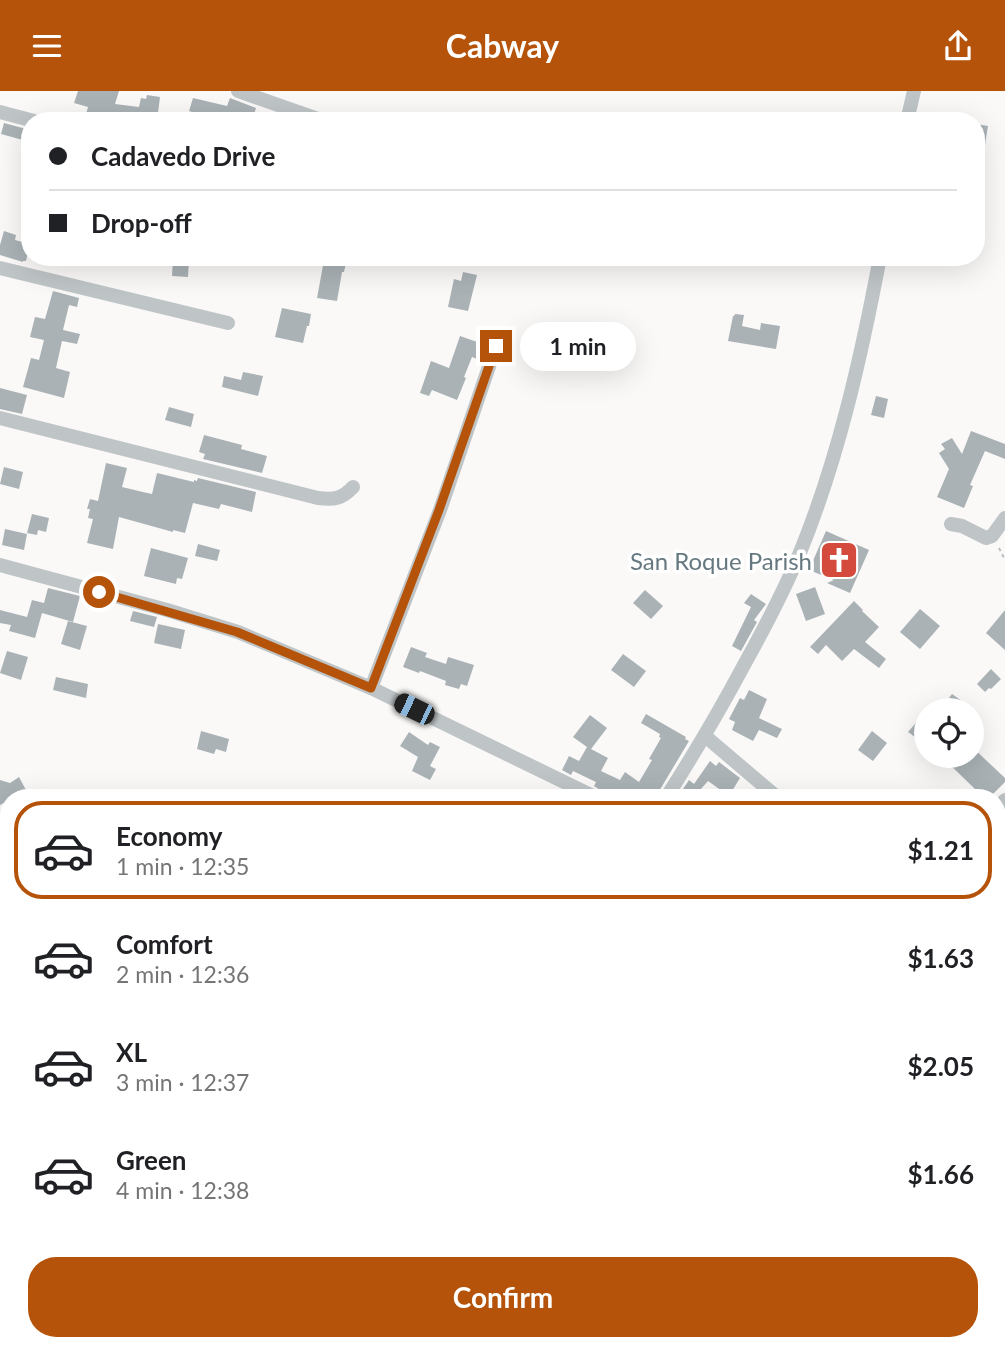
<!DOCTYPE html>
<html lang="en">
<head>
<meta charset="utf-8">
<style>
  :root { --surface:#fff; --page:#f2f2f2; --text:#202124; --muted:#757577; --line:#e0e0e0; --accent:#b45309 }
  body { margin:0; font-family:Lato,sans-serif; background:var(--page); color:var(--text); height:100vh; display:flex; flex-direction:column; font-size:26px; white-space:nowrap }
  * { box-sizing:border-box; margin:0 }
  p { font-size:23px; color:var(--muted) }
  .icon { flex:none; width:38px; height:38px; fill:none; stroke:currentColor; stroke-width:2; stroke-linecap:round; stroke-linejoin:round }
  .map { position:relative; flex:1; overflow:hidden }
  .side { position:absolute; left:0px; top:698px; width:1006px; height:562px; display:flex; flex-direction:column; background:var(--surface); border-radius:28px 28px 0 0; box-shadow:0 7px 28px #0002 }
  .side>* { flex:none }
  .guide { position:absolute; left:21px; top:21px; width:964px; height:154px; border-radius:28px; box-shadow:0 7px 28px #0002; display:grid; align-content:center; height:154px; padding:0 28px; background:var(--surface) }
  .fabs { position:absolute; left:914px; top:607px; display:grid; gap:14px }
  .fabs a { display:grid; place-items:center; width:70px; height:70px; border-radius:50%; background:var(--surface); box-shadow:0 7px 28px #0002; font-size:35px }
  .end { position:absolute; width:32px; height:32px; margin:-16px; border:9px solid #b45309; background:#fff; box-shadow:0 0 0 4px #fff }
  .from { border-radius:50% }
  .bubble { position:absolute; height:49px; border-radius:24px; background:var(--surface); box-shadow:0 7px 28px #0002; font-size:23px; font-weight:700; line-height:49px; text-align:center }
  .car { position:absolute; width:21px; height:42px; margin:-21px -10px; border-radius:9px; box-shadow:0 0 5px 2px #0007; background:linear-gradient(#222 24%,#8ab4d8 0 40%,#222 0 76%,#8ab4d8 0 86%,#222 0) }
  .guide b { display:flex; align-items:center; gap:24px; height:66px; font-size:26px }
  .guide b+b { border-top:2px solid var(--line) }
  .guide i { width:18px; height:18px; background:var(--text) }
  ul { padding:12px 0 0; list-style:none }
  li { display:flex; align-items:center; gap:21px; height:98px; margin:0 14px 10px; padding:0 14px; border:4px solid transparent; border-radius:28px }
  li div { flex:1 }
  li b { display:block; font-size:26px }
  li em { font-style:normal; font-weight:700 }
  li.selected { border-color:var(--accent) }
  li>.icon { width:63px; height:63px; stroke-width:1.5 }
  .button { display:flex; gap:14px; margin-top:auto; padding:14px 28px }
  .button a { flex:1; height:80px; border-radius:28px; background:var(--accent); color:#fff; font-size:28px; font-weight:700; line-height:80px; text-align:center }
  header { display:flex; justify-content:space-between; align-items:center; height:91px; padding:0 28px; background:var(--accent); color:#fff; font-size:32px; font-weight:700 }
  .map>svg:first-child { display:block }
  .building { fill:#aab2b6 }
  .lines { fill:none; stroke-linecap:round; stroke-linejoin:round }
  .highway-casing { stroke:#b3b8bb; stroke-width:24 }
  .path { stroke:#babec0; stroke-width:2; stroke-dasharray:3.5 3.5; stroke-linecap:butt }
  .minor { stroke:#bfc5c7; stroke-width:14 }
  .highway { stroke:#fff; stroke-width:21 }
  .route { stroke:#b45309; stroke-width:9 }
  .labels { text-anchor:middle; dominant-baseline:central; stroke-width:7; stroke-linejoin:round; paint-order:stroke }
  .poi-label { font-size:24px; fill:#677980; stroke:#fff; text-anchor:end }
</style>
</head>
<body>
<header><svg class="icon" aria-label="menu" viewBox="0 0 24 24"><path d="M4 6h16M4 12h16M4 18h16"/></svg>Cabway<svg class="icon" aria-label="share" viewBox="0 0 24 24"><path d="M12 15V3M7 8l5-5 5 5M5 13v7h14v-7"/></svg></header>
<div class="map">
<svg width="1005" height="1259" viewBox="0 0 1005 1259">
  <rect width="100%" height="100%" fill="#faf9f8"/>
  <g class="building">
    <path d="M78,0H119L115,13L139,16L141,7L146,8L147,4L160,6L157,30H84L88,16L74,12Z"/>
    <path d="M193,7L227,15L230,7L256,17L252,30H236L218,24L217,26L211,24L210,27L189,20Z"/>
    <path d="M4,32L30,39V51L1,43Z"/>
    <path d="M976,33L988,35L982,72L976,71Z"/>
    <path d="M4,140L16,144L15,149L30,153L26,170H23V171L0,164V154Z"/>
    <path d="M173,167L189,168L188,186L172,185Z"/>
    <path d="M324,169L346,172L344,181H342L337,210L317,207Z"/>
    <path d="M463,181L477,184L468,220L448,216L454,188L461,190Z"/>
    <path d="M53,200L79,207L77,216L69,214L63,239L80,243L77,253L62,250L56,277L70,281L64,307L23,296L31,267L39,269L44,249L30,246L35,226L45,228Z"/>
    <path d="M282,217L311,223L309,235H307L303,252L275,246Z"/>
    <path d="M735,223L744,224L742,235L760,239L761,232L780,235L776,258L728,250L733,225H734Z"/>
    <path d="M460,245L483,253L477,268L472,266L464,286L466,287L457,309L432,299L429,305L420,302L431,270L449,277Z"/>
    <path d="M243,281L263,285L258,305L222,296L224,285L241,289Z"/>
    <path d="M0,297L27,304L22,323L0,318Z"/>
    <path d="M876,305L888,308L884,327L871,324Z"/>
    <path d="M169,316L194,323L191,336L165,329Z"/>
    <path d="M971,340L1005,353V368L985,360L970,394L973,395L964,417L937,406L949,378L939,362L945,358L941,353L952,347L962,363Z"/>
    <path d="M204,344L242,354L241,358L267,365L262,382L203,368L205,363L199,361Z"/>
    <path d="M106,372L127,377L122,396L143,401L152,403L157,382L194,391V389L197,390L198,387L256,401L252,421L221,413L219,418L193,412L185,442L173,439V441L119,426L113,458L87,452L93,428L88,427L90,418H87L90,408L98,410Z"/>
    <path d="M4,376L23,381L19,398L0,393Z"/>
    <path d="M32,423L49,427L46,441L38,439L37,444L27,442Z"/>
    <path d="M5,438L27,443L24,459L2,454Z"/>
    <path d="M826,440L869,459L850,502L827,492L834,489L809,479Z"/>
    <path d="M198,453L220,459L217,470L195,465Z"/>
    <path d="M151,457L188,467L182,488L177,487L176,493L144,485Z"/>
    <path d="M815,496L825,523L806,530L796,503Z"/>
    <path d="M48,497L80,505L73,531L42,522L35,547L9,540L11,534L0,532V519L27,526L32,509L44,512Z"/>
    <path d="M645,499L663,515L651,528L633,512Z"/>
    <path d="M751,503L766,513L754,529L757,531L741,560L732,555L751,516L744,512Z"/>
    <path d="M854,510L863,519L862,520L879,536L865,551L886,568L879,577L854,558L842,570L826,554L818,563L810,556Z"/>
    <path d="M920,518L940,535L920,558L900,541Z"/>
    <path d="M1005,519V559L986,542Z"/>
    <path d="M133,520L157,526L154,536L130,530Z"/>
    <path d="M68,530L87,535L80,559L61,553Z"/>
    <path d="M158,533L185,539L181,558L154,552Z"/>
    <path d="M411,556L427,562L425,566L446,573L448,566L474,574L467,595L461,593L459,598L445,594L446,590L420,580L419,582L403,576Z"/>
    <path d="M7,560L28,566L21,589L0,582Z"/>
    <path d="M623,563L646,580L634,596L611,579Z"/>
    <path d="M991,578L1001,588L991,598L989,597L985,601L977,593Z"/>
    <path d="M56,586L88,593L86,607L53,599Z"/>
    <path d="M749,599L767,608L759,627L782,638L777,647L759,639L753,650L732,639L735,631L729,628L740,607L744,609Z"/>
    <path d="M952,603L959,608L973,620H939Z"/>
    <path d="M926,620V646L922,651L908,641Z"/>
    <path d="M646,623L686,646L685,648L689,650L655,707H607L608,704L594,695L596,691L573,680L571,684L562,679L569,665L579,670L587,656L573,646L590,624L607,637L591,658L608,667L601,680L620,689L625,681L639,691L652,669L649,668L661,647L659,646L660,643L641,632Z"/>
    <path d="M201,640L229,648L226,661L216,658L214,663L197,658Z"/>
    <path d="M872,640L887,652L873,670L858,659Z"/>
    <path d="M409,641L428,654L430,651L440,656L430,675L436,678L430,689L412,680L418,666L400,655Z"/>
    <path d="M971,655L1005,687V691L989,707H967L976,699L941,665H971Z"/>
    <path d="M710,670L716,675L719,671L740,687L729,705L708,690L693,707H683L685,704L681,701L689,689L694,693Z"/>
    <path d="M19,686L26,699L12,707H9V709L0,714V689L10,692Z"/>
  </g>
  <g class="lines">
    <g class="highway-casing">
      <g id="highway">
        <path d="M762,1251L793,1259"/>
        <path d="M101,1259L107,1251"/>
      </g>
    </g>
    <path class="path" d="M999,457L1005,469"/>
    <g class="minor">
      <path d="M238,0L324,30"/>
      <path d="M0,21L34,30"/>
      <path d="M907,30L914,0"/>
      <path d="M0,177L228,232"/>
      <path d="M0,327L318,407C334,409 342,408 353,396"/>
      <path d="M951,433L962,435L986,447L992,445L1005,427"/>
      <path d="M0,474L167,519L238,541L371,597L597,707"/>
      <path d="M371,597L440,419L496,255"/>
      <path d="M705,645L778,707"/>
      <path d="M666,707C694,663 720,619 744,574C764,538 783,502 799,464C838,369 861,267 880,166"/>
      <path d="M998,715L1005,709"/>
      <path d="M998,808L1005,815"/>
      <path d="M0,1083L9,1087"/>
      <path d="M0,1258L1,1259"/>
    </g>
    <use href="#highway" class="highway"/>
  </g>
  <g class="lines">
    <path class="route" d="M99,501L237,541L371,597L439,419L496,255"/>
  </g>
  <defs>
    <g id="church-square" transform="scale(2.0125)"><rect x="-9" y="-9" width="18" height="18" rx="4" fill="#d44a3d" stroke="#fff"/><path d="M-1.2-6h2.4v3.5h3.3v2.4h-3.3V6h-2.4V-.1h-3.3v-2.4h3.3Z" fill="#fff"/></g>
  </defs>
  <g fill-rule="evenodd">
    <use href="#church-square" x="839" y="469"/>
  </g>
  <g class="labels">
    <g class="poi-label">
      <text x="812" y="469">San Roque Parish</text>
    </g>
  </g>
</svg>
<div class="fabs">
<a><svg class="icon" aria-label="locate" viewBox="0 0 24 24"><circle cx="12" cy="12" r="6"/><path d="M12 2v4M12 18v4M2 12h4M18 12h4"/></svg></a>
</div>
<i class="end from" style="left:99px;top:501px"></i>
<i class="end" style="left:496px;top:255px"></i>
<div class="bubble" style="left:520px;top:231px;width:116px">1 min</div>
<i class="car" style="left:414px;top:618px;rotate:296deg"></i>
<div class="guide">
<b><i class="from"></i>Cadavedo Drive</b>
<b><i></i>Drop-off</b>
</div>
<section class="side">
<ul>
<li class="selected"><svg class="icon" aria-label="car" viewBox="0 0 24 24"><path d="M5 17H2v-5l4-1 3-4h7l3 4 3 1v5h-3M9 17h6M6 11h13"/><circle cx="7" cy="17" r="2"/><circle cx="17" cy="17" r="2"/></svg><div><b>Economy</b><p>1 min · 12:35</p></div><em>$1.21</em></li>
<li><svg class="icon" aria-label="car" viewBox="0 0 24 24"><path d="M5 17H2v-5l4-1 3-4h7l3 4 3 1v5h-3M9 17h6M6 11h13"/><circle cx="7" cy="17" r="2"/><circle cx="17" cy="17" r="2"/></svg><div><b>Comfort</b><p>2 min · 12:36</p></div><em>$1.63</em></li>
<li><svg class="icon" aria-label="car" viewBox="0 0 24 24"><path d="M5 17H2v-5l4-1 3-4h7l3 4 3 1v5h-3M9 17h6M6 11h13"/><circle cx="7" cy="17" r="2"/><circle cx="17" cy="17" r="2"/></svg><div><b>XL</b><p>3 min · 12:37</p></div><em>$2.05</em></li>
<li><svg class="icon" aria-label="car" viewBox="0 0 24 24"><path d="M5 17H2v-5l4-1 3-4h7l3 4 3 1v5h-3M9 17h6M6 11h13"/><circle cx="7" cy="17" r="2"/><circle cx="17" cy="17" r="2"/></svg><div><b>Green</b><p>4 min · 12:38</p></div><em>$1.66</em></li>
</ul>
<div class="button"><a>Confirm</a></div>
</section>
</div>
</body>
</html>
